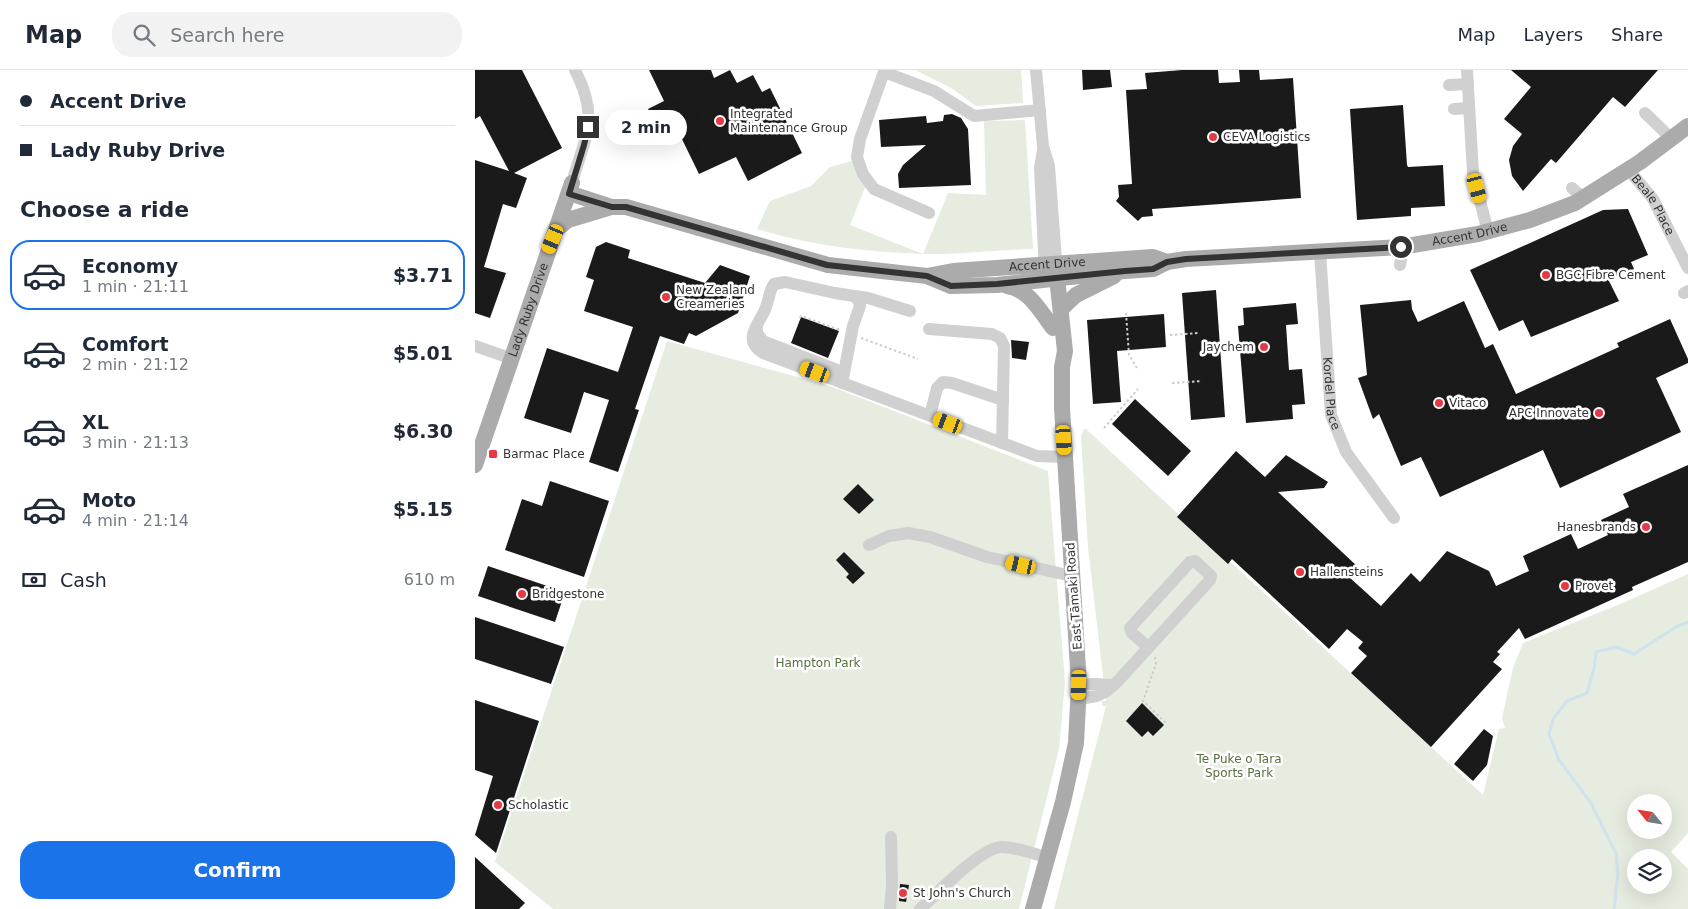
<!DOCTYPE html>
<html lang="en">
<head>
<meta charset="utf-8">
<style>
  :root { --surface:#fff; --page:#f2f2f3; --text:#1f2937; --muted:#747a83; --line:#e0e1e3; --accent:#1a73e8 }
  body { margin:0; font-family:"DejaVu Sans",sans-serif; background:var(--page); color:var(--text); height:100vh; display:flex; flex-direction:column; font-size:19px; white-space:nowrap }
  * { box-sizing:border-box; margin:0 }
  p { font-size:16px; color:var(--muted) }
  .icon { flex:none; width:28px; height:28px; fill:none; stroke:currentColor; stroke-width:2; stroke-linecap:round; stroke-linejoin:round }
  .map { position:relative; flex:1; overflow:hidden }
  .details { display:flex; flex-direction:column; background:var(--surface); width:475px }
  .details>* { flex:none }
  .top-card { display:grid; align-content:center; height:110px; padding:0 20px; background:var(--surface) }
  .needle { width:32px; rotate:300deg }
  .tools { position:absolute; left:1152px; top:724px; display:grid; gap:10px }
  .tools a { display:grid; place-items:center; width:45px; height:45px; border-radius:50%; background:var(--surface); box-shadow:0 5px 20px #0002; font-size:25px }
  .end { position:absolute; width:22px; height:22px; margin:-11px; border:6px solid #333; background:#fff; box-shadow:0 0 0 2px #fff }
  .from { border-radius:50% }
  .bubble { position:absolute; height:35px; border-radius:18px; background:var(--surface); box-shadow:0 5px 20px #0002; font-size:16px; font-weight:600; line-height:35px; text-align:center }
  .car { position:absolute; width:15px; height:30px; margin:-15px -8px; border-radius:6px; box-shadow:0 0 4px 1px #0007; background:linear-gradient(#f5c518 24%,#345 0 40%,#f5c518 0 76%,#345 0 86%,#f5c518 0) }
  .top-card b { display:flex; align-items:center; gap:18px; height:48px; font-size:19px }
  .top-card b+b { border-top:1px solid var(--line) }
  .top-card i { width:12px; height:12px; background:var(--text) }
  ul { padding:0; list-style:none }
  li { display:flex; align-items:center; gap:15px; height:70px; margin:0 10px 8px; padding:0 10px; border:2px solid transparent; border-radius:20px }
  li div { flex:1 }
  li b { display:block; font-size:19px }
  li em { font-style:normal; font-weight:600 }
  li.current { border-color:var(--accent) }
  li>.icon { width:45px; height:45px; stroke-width:1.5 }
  h2 { padding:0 20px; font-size:22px; line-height:60px }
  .pay { display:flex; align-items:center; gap:12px; height:55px; padding:0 20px; font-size:19px }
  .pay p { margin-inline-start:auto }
  .button { display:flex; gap:10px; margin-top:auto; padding:10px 20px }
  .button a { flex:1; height:58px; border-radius:20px; background:var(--accent); color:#fff; font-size:20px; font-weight:600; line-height:58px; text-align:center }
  header { display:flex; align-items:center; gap:30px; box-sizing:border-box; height:70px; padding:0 25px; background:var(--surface); border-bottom:1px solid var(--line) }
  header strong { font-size:24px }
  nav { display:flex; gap:28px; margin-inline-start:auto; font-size:18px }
  .search { width:350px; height:45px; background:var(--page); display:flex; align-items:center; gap:12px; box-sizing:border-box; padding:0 18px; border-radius:20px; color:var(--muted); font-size:19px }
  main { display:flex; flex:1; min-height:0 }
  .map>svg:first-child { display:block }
  .green { fill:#e6ecdf; fill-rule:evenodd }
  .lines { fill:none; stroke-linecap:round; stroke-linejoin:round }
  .stream { stroke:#cfe2ee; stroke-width:3 }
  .building { fill:#1a1a1a }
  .path { stroke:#cdcdcd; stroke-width:2; stroke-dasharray:2.5 2.5; stroke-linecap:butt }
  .minor { stroke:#d0d0d0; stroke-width:12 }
  .major { stroke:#ababab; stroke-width:16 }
  .route { stroke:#333; stroke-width:6 }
  .poi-dot { fill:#e63946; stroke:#fff; stroke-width:2 }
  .labels { text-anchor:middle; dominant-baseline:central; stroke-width:5; stroke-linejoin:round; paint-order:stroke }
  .poi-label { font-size:12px; fill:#333; stroke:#fff; text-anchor:start }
  .street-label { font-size:12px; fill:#333; stroke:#fff }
  .park-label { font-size:12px; fill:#56703f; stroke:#fff }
</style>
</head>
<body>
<header>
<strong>Map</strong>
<div class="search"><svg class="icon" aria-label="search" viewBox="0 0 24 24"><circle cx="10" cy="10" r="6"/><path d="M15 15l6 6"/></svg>Search here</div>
<nav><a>Map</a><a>Layers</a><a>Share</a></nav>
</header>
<main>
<section class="details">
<div class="top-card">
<b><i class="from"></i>Accent Drive</b>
<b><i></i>Lady Ruby Drive</b>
</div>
<h2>Choose a ride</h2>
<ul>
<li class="current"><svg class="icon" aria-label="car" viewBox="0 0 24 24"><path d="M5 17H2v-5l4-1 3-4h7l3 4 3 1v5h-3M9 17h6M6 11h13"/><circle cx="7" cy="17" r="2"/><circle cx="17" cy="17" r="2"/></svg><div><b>Economy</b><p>1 min · 21:11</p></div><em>$3.71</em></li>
<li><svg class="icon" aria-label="car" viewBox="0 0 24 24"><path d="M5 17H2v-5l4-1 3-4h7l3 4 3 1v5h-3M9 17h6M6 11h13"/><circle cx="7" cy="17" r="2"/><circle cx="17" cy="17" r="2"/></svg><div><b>Comfort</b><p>2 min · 21:12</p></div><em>$5.01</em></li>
<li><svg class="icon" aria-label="car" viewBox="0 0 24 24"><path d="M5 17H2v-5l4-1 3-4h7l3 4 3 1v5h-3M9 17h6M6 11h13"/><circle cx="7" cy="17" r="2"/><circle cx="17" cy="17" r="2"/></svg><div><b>XL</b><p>3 min · 21:13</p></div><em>$6.30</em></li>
<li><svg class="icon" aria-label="car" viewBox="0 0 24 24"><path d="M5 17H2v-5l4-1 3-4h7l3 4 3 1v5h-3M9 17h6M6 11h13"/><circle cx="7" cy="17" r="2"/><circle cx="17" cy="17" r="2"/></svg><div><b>Moto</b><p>4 min · 21:14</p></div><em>$5.15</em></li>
</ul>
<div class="pay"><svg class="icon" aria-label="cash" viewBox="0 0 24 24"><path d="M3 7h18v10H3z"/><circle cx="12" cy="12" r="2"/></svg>Cash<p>610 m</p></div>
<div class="button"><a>Confirm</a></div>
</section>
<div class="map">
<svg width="1213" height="839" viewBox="0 0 1213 839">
  <rect width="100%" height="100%" fill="#fff"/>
  <g class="green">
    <path d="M440,0H546L548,33L501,36L476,18Z"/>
    <path d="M550,50L558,179C522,180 484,185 448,184C393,182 335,176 282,159L295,131L336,116L355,97L377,91L391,115L375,155L448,184L473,123L511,125L509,51Z"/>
    <path d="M192,271L355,316L573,401L590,612L584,679L544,839H78L20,792Z"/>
    <path d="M609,359H611L1008,725L1024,659L1030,658L1027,648L1038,598L1048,573L1143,535L1213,504V763L1196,782L1213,799V839H579L631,636H628L626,631H631L613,478L606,366ZM1161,732H1189V760H1161ZM1161,788H1189V815H1161Z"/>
  </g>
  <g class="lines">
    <path class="stream" d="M1139,839L1143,804L1141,783L1116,733L1084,690L1074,664L1078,649L1092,631L1112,623L1119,598L1121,582L1141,577L1159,584L1201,557L1213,552"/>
  </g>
  <g class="building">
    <path d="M0,0H47L87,78L39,103L52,108L41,138L28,134L9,197L31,203L15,248L0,243V90L34,101L5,46L0,49Z"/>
    <path d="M174,0H236L239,8L255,0L262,13L278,5L287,22L295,18L327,83L273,111L261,87L224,104L204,63L189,70L173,39L189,31Z"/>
    <path d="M607,0H635L637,17L608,20Z"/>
    <path d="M707,0H743L744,13L765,12L764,0H784L785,10L818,8L826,128L677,139L678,146L667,147L663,151L641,131L644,127L643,115L657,114L651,20L672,19L670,3Z"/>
    <path d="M1036,0H1183L1150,37L1138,27L1081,93L1076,89L1048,121L1037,106L1034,90L1038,76L1047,64L1029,49L1056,17Z"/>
    <path d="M928,35L932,95L933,97L968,95L970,136L936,138V146L882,150L875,39Z"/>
    <path d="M477,44L486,48L493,59L496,115L424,118L423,104L428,95L451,75L406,77L404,50L451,46L452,53L468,51L469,45Z"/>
    <path d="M1153,139L1173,185L1156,192L1159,199L1133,209L1144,231L1056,267L1048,250L1024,261L995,200L1128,140Z"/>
    <path d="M131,172L155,180L153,188L230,213L245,195L275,206L263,243L221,266L214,263L209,274L185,266L160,339L164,340L143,402L114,392L134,330L109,322L96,363L49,348L72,278L143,302L158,257L109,241L119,210L111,207L121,177Z"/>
    <path d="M741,220L750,347L716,350L707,223Z"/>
    <path d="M936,230L937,239L943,252L989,231L1010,278L1018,274L1041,324L1144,277L1142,273L1195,249L1213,289V293L1181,308L1206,362L1085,418L1068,380L965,427L946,387L926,396L904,344L898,349L883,308L892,305L885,235Z"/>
    <path d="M821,233L823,254L811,255L814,300L827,299L830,334L817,335L818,349L771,353L763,256L769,255L768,238Z"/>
    <path d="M689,244L691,277L642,281L646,332L618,334L612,250Z"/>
    <path d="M326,247L364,261L353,288L316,273Z"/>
    <path d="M536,270L554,272L551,290L537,288Z"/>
    <path d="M660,329L716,381L693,406L637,354Z"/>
    <path d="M761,381L790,407L811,385L853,412L849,418L803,422L883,497L874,507L906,536L936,503L945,512L972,481L1014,501L1021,516L1054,501L1048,486L1096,464L1103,479L1133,465L1126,450L1154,437L1148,424L1213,395V492L1157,517L1158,520L1050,569L1044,558L1022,582L1025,584L1018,592L1027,599L956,677L876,603L892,586L883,578L888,572L872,559L854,579L757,489L753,494L702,447Z"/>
    <path d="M75,411L134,431L109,507L30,480L47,429L67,436Z"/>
    <path d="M383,414L399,430L384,444L368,429Z"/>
    <path d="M369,482L390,503L378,514L371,507L374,504L361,490Z"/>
    <path d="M13,496L90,522L80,552L3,526Z"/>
    <path d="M0,547L89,577L76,614L0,589Z"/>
    <path d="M0,630L64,651L21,783L0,765L18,706L0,700Z"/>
    <path d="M667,633L689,655L678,666L673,661L667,667L651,651Z"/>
    <path d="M1009,659L1018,666L1012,695L998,711L979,694Z"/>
    <path d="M0,787L50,833L44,839H0Z"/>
    <path d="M425,814L434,815L431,832L424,831Z"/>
  </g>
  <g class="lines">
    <g class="path">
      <path d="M651,243L654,285L662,298"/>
      <path d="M325,248L326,246L365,260"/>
      <path d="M695,265L724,263"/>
      <path d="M386,268L443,289"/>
      <path d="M697,313L727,311"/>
      <path d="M629,358L663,319"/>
      <path d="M680,587L681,594L668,631L692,654"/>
    </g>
    <g class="minor">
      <path d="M561,0L568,76L574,96L582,203"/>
      <path d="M992,0L998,103L1013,162"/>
      <path d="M974,15L992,14"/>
      <path d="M979,39L994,38"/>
      <path d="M1170,43L1197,69"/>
      <path d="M568,80L565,98L570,202"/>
      <path id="s1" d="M1153,99L1178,129L1213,198"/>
      <path d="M97,113C110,66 125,49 100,0"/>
      <path d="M1097,118L1108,128"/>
      <path d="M454,143L399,119L388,104L382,87L385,69L409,2L459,21L499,46L565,40"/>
      <path id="s2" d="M845,182L856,345L871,382L919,448"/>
      <path d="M925,195L928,176"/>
      <path d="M1209,223L1213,221"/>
      <path d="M379,226L393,228L435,241"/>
      <path d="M282,256V263L288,271L360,299L367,313"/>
      <path d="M454,259L517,264L525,268L529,276L527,373"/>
      <path d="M0,276L35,288"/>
      <path d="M367,313L378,256L385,236L384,231L379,226L360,223L310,212L299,214C294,221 294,230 291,237C285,254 266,269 288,283L562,386L590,387"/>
      <path d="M455,346L462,318L468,312L477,313L528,330"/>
      <path d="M394,475L414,466L433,463L455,467L512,487L597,506"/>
      <path d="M604,615L619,614L636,615"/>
      <path d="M604,629L622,626L632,621L643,611L735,510L736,506L720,491L715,492L655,558L657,563L673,577"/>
      <path d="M415,839L417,815L416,767"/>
      <path d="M445,839C462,824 506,777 527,777C540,777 559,784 572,787"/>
    </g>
    <g class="major">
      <path id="s3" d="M94,123L137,137H151L353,195L452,206L476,216L522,215L650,201L678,199L692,192L711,189L926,177L1003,164L1055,150L1100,133L1165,92L1213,56"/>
      <path d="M83,158L93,150L136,137"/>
      <path id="s4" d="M452,206L478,201L678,187L692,192"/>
      <path d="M532,216C554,219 565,241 578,258"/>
      <path d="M586,239L601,225L639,206"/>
      <path id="s5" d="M0,395L97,113"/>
      <path d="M558,839L588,732L601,673L604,615L587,338V297L590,281L582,208"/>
    </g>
  </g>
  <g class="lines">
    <path class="route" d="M113,57L109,75L94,124L137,137H151L352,195L452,206L476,216L522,214L650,201L678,199L692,192L711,189L926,177"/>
  </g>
  <g class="poi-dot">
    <circle cx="245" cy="51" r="5"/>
    <circle cx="738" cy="67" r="5"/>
    <circle cx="1071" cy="205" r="5"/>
    <circle cx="191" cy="227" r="5"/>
    <circle cx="789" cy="277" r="5"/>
    <circle cx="964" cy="333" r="5"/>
    <circle cx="1124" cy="343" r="5"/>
    <rect x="13" y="379" width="10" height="10" rx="2.5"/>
    <circle cx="1171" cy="457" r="5"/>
    <circle cx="825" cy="502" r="5"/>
    <circle cx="1090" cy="516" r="5"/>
    <circle cx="47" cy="524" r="5"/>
    <circle cx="23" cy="735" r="5"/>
    <circle cx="428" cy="823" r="5"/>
  </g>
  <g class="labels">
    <g class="poi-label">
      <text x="255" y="44">Integrated<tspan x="255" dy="14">Maintenance Group</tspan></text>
      <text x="748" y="67">CEVA Logistics</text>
      <text x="1081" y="205">BGC Fibre Cement</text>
      <text x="201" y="220">New Zealand<tspan x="201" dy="14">Creameries</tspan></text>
      <text x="779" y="277" text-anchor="end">Jaychem</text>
      <text x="974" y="333">Vitaco</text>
      <text x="1114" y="343" text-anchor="end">APC Innovate</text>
      <text x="28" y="384">Barmac Place</text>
      <text x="1161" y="457" text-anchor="end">Hanesbrands</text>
      <text x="835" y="502">Hallensteins</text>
      <text x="1100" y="516">Provet</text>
      <text x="57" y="524">Bridgestone</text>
      <text x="33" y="735">Scholastic</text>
      <text x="438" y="823">St John's Church</text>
    </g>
    <g class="street-label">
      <text stroke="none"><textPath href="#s1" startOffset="44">Beale Place</textPath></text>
      <text stroke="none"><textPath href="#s3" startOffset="918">Accent Drive</textPath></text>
      <text stroke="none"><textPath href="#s4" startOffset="121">Accent Drive</textPath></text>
      <text stroke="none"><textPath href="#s5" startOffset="164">Lady Ruby Drive</textPath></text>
      <text stroke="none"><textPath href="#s2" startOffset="142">Kordel Place</textPath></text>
      <text transform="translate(599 526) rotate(-94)">East Tāmaki Road</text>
    </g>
    <g class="park-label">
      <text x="343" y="593">Hampton Park</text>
      <text x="764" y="689">Te Puke o Tara<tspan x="764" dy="14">Sports Park</tspan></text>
    </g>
  </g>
</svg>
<div class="tools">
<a><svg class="needle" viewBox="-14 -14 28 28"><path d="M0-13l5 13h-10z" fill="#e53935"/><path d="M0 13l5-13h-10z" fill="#747a83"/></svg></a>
<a><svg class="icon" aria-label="layers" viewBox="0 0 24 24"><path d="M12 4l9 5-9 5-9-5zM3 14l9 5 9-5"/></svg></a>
</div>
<i class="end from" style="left:926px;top:177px"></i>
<i class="end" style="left:113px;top:57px"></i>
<div class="bubble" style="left:130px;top:40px;width:82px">2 min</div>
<i class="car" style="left:1002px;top:118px;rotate:165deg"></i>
<i class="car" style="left:78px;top:169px;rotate:203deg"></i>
<i class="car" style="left:340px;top:302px;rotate:290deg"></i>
<i class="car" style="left:473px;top:353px;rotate:291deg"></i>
<i class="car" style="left:589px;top:370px;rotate:176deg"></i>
<i class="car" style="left:546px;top:495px;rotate:283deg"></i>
<i class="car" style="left:604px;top:615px;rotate:182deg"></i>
</div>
</main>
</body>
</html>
